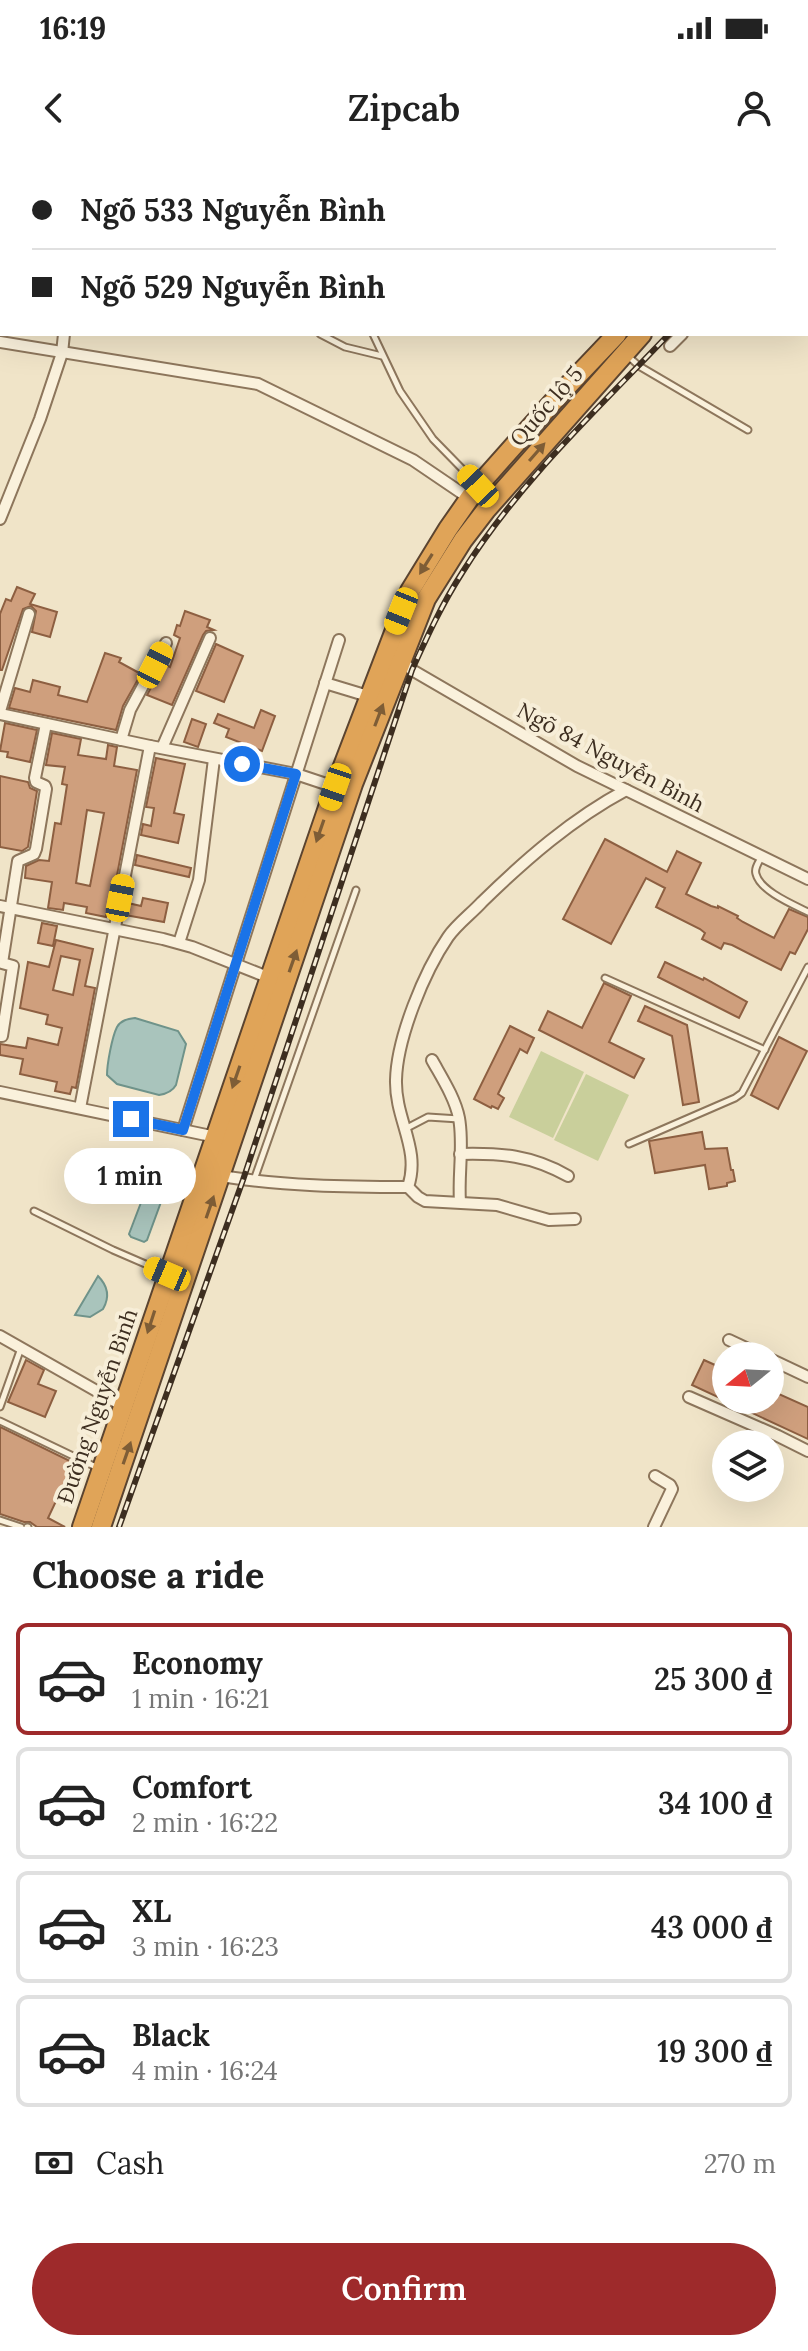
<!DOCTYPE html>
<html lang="en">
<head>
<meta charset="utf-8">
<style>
  :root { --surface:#fff; --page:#f6f6f6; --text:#222; --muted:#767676; --line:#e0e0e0; --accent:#9e2a2b }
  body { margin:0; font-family:Lora,serif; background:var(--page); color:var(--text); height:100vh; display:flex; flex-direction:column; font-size:30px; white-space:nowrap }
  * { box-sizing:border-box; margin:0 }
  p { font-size:26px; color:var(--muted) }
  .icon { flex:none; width:44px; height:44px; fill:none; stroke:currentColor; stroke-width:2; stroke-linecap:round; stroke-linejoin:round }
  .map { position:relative; height:1367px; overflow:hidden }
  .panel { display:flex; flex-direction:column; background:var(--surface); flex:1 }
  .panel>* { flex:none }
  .top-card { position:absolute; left:0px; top:0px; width:808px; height:176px; box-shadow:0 8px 32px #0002; display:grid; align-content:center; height:176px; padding:0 32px; background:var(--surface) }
  .needle { width:52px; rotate:252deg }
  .controls { position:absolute; left:712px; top:1182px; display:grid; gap:16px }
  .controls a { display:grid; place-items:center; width:72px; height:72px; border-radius:50%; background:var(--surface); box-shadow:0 8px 32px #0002; font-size:40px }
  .end { position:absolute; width:36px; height:36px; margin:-18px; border:10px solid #1a73e8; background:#fff; box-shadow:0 0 0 4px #fff }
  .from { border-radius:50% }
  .bubble { position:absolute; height:56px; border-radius:28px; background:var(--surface); box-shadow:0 8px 32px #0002; font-size:26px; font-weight:600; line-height:56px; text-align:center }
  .car { position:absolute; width:24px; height:48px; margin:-24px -12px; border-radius:10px; box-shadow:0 0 6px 2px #0007; background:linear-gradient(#f5c518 24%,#345 0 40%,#f5c518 0 76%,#345 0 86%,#f5c518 0) }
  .top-card b { display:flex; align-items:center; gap:28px; height:76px; font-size:30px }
  .top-card b+b { border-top:2px solid var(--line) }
  .top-card i { width:20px; height:20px; background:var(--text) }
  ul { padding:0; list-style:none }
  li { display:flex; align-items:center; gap:24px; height:112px; margin:0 16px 12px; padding:0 16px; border:4px solid var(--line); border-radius:12px }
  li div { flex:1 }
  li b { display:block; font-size:30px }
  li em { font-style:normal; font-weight:600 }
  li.current { border-color:var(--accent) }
  li>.icon { width:72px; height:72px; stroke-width:1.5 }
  h2 { padding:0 32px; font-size:36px; line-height:96px }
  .pay { display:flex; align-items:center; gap:20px; height:88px; padding:0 32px; font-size:30px }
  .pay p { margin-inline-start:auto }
  .button { display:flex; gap:16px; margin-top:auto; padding:16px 32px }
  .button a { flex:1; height:92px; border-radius:48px; background:var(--accent); color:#fff; font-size:32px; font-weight:600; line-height:92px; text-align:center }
  .status { display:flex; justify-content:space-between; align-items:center; height:56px; padding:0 40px; background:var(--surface); direction:ltr }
  .status svg { height:22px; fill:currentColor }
  header { display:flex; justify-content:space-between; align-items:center; height:104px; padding:0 32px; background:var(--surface); font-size:36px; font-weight:600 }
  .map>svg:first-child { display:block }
  .green { fill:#c9cf9b }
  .water { fill:#a9c4bc; stroke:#6f938a; stroke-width:2 }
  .building { fill:#cf9f7d; stroke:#8d5f41; stroke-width:2; fill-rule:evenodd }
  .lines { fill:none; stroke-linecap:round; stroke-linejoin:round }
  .lane-casing { stroke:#8d765c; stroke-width:9 }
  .street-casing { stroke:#8d765c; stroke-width:14 }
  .highway-casing { stroke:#5b4430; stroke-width:22 }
  .lane { stroke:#faf1dc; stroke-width:5 }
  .street { stroke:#faf1dc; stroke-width:10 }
  .highway { stroke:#e0a458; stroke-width:18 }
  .rail-casing { stroke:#3d2e20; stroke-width:6 }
  .rail { stroke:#f7eed8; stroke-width:3; stroke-dasharray:9; stroke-linecap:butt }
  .oneway { fill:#7e5d36 }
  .route { stroke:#1a73e8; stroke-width:10 }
  .labels { text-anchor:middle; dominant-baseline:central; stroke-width:8; stroke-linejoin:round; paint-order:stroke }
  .street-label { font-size:22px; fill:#3d2e20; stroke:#f7eed8 }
</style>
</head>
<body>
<div class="status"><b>16:19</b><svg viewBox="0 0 49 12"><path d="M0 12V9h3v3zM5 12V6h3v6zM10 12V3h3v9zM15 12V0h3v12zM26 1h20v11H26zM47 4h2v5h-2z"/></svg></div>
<header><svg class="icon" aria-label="back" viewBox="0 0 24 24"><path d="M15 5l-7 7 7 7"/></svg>Zipcab<svg class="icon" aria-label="person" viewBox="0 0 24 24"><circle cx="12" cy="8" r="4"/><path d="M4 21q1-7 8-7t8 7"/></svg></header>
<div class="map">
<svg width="808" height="1367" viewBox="0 0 808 1367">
  <rect width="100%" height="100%" fill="#f0e4c8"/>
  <g class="green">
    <path d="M541,891L584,912L553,978L509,957Z"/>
    <path d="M586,914L629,935L598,1001L554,980Z"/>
  </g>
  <g class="water">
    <path d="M135,858L178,871L186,884L176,925C172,932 166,934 159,935L117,924L107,915C107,904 112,877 117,867C121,860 128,859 135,858Z"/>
    <path d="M162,996L173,1001L175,1004L147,1080L144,1082L131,1077L129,1074L158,998Z"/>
    <path d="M98,1116C108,1126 110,1137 103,1149L90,1157L75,1155Z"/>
  </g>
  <g class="building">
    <path d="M17,427L35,434L30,444L57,452L50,477L32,472L36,451L31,446L23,449L2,510H0V454L6,439L11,441Z"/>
    <path d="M185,451L210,460L207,467L214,470L206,471L203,475L172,545L147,535L164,504L170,507L180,478L174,475L177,465L180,466Z"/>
    <path d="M216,484L243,496L224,542L196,531Z"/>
    <path d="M105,493L121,498L119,502L141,514L123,546L116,570L9,548L15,528L30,532L33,520L60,527L58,535L87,542Z"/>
    <path d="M261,550L275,556L262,591L226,577L229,569L214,563L218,554L254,568Z"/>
    <path d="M192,559L206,564L198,587L184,582Z"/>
    <path d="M5,563L37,570L30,602L7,597L8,592L0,591Z"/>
    <path d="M52,573L81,579L78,595L106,599L108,585L117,587L114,606L137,610L110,752H107L106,757L86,753L87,747L64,743L63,750L48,748L52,722L25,718L26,706L39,700L49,701L55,663L61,664L67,625L62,624L65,607L46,605ZM87,650L104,653L90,726L76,723Z"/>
    <path d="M156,598L185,604L174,653L184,655L178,683L141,675L143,664L151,666L154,648L146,647Z"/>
    <path d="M0,616L28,622L30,628L37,631L28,687L22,691L0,687Z"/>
    <path d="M605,679L667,712L677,691L701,703L686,734L711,746L718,748V746L738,756L737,758L743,762L774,778L789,749L808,757V769L795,794L790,792L781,810L732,785L724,783L721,789L702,779L705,773L700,769L656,747L665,728L646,718L611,784L563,759Z"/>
    <path d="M137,695L191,708L189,717L135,705Z"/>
    <path d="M143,738L168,743L164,762L125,755L128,743L141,746Z"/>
    <path d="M42,763L57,766L53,786L38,783Z"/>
    <path d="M56,780L93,789L85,826L95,828L76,928L72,927L70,934L55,931L57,922L20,914L23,899L0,895V884L26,888L28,878L58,885L62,868L46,864L48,855L20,848L28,802L49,807ZM61,796L80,800L73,835L53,830Z"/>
    <path d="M665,802L703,820L704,818L747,842L739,858L658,817Z"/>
    <path d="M604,823L631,836L609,882L644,899L634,918L539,870L548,851L582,868Z"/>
    <path d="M645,846L687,865L699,942L683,945L672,876L638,861Z"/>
    <path d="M510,866L534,878L527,893L520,889L498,934L504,938L498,949L492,946L491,948L474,939Z"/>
    <path d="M779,877L807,891L778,949L751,935Z"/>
    <path d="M702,972L705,989L727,988L731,1010H733L735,1021L727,1023V1026L709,1029L705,1005L655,1013L649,981Z"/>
    <path d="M26,1200L44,1210L38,1224L56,1231L45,1257L8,1242Z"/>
    <path d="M704,1200L726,1210V1240H770V1230L808,1247V1279L692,1225Z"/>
    <path d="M0,1267L74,1303L48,1358L65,1367H37L30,1362H24L0,1354Z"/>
  </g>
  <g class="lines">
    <g class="lane-casing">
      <g id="lane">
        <path d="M81,0L83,2"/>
        <path d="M300,0L301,2"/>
        <path d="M426,2L427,0"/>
        <path d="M551,2L552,0"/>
        <path d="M320,174L345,187L382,196"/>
        <path d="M373,174L400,231L433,279L475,322"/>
        <path d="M628,196L639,206L748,270"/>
        <path d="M762,696C759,702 754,708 756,714C760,731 794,745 808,752"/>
        <path d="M605,818L765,890"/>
        <path d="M405,969L428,957L459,959"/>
        <path d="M629,984L735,938L742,933L808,807"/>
        <path d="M254,1020L356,730"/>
        <path d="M34,1051L113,1090L166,1113"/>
        <path d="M0,1247L21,1188"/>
        <path d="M0,1261L96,1307"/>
        <path d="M0,1360L21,1367"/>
        <path d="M27,1367H28"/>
      </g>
    </g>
    <g class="street-casing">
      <g id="street">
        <path d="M0,7L2,10"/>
        <path d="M806,48L808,46"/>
        <path d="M0,182L258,224L413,300L469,338"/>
        <path d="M670,186L682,174"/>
        <path d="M0,359L40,259L62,193L64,174"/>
        <path d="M400,500L412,510L577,606L808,719"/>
        <path d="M325,523L368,536"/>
        <path d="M0,551L29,454"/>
        <path d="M0,554L150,586L296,614L335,627"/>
        <path d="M121,580L130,550L166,483"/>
        <path d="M162,588L210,478"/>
        <path d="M0,746L163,779L192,787L270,818"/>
        <path d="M179,783L199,720L214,599"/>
        <path d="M0,876H2L13,806L2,803L18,701L34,694L36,689L46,629L45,626L36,622L35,618L46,564"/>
        <path d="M432,900C442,918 455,938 459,958C464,985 458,1015 460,1042"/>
        <path d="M0,932L216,977"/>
        <path d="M80,948L150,586"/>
        <path d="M183,970L339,480"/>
        <path d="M460,994C501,993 531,995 568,1016"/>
        <path d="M221,1016C283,1026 345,1027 408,1027L418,1037L425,1041L497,1045L549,1060L575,1059"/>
        <path d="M408,1027C421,989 395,960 396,920C397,878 424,812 448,777C457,764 471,754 482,742C526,699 572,659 626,630"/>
        <path d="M0,1176L123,1246"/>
        <path d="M729,1180L763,1196"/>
        <path d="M770,1199L808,1217"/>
        <path d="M689,1237L778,1276L808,1291"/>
        <path d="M654,1367L672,1329L670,1325L655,1316"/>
      </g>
    </g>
    <g class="highway-casing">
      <g id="highway">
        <path d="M784,2L786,0"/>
        <path d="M806,4L808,2"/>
        <path d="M82,1367L335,627L410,431L448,369L478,326L560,234L617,174"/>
        <path d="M101,1367L353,624L426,439L463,380L486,350L642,174"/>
      </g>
    </g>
    <use href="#lane" class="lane"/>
    <use href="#street" class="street"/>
    <use href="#highway" class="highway"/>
    <g class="rail-casing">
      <g id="rail">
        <path d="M806,31L808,28"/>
        <path d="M119,1367L243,1020L412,510C427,477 442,444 462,413C518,323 597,250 669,174"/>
      </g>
    </g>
    <use href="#rail" class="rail"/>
  </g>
  <defs><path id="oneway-solid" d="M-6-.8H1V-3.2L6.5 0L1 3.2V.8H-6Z" transform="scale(2)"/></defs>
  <g class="oneway">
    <use href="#oneway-solid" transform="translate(537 292) rotate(-49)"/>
    <use href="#oneway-solid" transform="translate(426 404) rotate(122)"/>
    <use href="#oneway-solid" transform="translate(379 555) rotate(-69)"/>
    <use href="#oneway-solid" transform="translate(320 671) rotate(109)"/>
    <use href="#oneway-solid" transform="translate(293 801) rotate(-71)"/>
    <use href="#oneway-solid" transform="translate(236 917) rotate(109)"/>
    <use href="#oneway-solid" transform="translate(210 1047) rotate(-71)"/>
    <use href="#oneway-solid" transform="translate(151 1162) rotate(108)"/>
    <use href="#oneway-solid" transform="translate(127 1293) rotate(-71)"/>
  </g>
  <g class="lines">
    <path class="route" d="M131,959L183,970L296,614L242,604"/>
  </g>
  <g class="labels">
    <g class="street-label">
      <text transform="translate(546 246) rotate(-49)">Quốc lộ 5</text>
      <text transform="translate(611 597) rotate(28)">Ngõ 84 Nguyễn Bình</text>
      <text transform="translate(97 1246) rotate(-71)">Đường Nguyễn Bình</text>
    </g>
  </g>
</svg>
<div class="controls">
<a><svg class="needle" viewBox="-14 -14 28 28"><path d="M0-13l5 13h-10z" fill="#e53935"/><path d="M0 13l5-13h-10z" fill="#767676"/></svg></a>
<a><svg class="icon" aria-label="layers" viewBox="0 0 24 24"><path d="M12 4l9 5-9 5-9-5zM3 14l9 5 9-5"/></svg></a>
</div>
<i class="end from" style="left:242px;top:604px"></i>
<i class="end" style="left:131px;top:959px"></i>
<div class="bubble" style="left:64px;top:988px;width:132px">1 min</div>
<i class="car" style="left:478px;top:326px;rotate:317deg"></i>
<i class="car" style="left:401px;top:451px;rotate:202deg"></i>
<i class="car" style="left:155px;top:505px;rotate:27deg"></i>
<i class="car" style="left:335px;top:627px;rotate:199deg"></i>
<i class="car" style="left:120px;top:738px;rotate:11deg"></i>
<i class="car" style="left:167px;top:1114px;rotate:293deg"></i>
<div class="top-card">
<b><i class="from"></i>Ngõ 533 Nguyễn Bình</b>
<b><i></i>Ngõ 529 Nguyễn Bình</b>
</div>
</div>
<section class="panel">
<h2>Choose a ride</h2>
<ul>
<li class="current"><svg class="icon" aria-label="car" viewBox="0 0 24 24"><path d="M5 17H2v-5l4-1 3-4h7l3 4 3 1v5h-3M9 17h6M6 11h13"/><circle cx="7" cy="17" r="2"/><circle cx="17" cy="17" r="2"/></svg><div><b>Economy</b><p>1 min · 16:21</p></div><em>25 300 ₫</em></li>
<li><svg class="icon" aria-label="car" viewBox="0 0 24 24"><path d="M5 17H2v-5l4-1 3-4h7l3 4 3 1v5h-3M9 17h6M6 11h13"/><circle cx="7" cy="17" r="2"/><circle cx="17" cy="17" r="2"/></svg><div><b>Comfort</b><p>2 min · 16:22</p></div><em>34 100 ₫</em></li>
<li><svg class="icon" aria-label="car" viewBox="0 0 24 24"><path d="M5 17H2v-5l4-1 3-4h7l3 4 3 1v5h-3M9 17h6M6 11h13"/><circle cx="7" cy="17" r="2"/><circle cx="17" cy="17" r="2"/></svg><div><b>XL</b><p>3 min · 16:23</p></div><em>43 000 ₫</em></li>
<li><svg class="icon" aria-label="car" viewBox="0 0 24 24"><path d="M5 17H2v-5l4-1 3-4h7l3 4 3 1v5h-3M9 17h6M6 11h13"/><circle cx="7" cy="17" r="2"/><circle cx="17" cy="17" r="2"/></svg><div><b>Black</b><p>4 min · 16:24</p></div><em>19 300 ₫</em></li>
</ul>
<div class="pay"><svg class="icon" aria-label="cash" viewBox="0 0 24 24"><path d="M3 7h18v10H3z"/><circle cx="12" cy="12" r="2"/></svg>Cash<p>270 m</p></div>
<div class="button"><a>Confirm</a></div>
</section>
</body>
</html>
